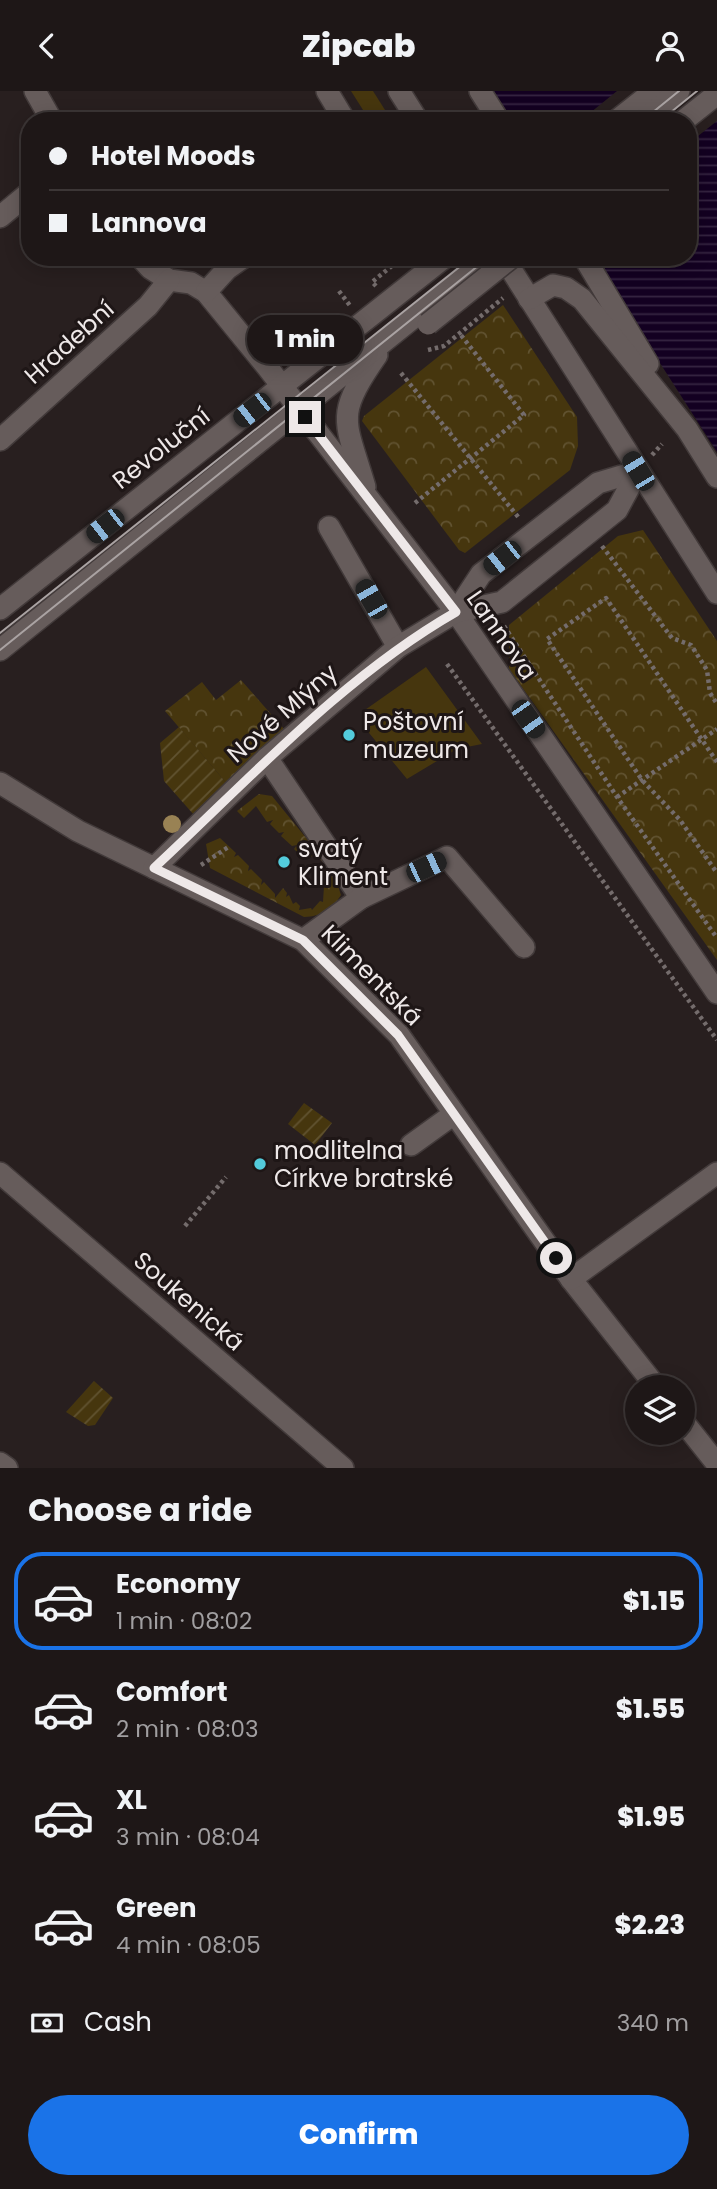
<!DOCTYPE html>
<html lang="en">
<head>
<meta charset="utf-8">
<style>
  :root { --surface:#1e1717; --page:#2b2424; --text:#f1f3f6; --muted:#a19fa1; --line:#3c3636; --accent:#1a73e8 }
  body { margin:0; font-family:Poppins,sans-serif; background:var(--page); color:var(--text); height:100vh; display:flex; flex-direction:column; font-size:26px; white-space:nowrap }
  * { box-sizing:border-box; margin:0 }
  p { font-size:23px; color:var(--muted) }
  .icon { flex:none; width:38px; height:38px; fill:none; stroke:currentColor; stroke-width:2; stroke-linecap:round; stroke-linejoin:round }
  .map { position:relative; height:1377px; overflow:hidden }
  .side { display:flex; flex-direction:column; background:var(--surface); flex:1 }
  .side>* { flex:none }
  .hud { position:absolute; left:21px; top:21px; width:676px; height:154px; border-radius:28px; box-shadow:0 4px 18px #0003,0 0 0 2px var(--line); display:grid; align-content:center; height:154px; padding:0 28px; background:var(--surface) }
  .buttons { position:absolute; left:625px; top:1284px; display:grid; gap:14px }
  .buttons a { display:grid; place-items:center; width:70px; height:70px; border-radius:50%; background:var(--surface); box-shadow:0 4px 18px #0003,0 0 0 2px var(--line); font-size:35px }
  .end { position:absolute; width:32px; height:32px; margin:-16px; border:9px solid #eee8e8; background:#111; box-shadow:0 0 0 4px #111 }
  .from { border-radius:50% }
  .bubble { position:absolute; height:49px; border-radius:24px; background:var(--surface); box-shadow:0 4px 18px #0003,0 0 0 2px var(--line); font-size:23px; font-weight:800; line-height:49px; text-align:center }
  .car { position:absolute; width:21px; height:42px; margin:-21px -10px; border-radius:9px; box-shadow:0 0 5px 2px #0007; background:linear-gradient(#222 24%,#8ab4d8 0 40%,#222 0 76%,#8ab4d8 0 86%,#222 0) }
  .hud b { display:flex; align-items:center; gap:24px; height:66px; font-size:26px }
  .hud b+b { border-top:2px solid var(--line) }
  .hud i { width:18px; height:18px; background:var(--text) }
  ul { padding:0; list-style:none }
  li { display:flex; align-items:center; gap:21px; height:98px; margin:0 14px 10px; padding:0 14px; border:4px solid transparent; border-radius:28px }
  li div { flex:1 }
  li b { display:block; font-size:26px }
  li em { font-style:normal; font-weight:800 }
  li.active { border-color:var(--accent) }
  li>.icon { width:63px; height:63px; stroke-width:1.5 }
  h2 { padding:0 28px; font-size:32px; line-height:84px }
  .pay { display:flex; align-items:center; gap:18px; height:77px; padding:0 28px; font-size:26px }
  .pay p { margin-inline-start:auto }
  .action { display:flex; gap:14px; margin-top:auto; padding:14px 28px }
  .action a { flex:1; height:80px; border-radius:42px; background:var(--accent); color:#fff; font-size:28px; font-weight:800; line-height:80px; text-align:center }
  header { display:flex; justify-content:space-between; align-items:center; height:91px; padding:0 28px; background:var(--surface); font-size:32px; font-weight:800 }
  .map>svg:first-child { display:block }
  .grass { fill:#46360e }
  .park { fill:url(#park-crowns) }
  .garden { fill:url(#garden-furrows) }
  .water { fill:url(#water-rules) }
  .pier { fill:#281f1f }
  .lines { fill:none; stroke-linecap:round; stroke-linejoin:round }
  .minor-casing { stroke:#423a3a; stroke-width:24 }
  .path { stroke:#746c6c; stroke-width:4.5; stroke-dasharray:3.5 3.5; stroke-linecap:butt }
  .minor { stroke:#665c5b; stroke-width:21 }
  .tram { stroke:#aaa3a3; stroke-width:2 }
  .minor-bridge-casing { stroke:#423a3a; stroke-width:24; stroke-linecap:butt }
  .minor-bridge { stroke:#665c5b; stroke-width:21 }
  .tree { fill:#998254 }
  .route { stroke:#eee8e8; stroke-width:9 }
  .poi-dot { fill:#53cbdb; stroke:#1e1616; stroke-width:2.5 }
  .labels { text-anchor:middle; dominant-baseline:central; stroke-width:6; stroke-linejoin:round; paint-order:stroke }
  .street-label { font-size:24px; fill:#eee8e8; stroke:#1e1616 }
  .poi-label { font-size:24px; fill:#eee8e8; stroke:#1e1616; text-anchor:start }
</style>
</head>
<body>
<header><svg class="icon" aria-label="back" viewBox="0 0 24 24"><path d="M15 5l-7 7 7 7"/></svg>Zipcab<svg class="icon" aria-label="person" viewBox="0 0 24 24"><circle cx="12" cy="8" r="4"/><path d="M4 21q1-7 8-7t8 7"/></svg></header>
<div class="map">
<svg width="717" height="1377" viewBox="0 0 717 1377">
  <defs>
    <pattern id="park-crowns" width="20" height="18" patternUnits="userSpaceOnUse" patternTransform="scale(1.75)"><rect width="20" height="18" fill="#46360e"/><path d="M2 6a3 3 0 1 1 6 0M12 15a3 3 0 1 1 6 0" fill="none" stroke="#615331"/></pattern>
    <pattern id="garden-furrows" width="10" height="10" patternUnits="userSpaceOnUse" patternTransform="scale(1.75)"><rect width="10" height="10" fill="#46360e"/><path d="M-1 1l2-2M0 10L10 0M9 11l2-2" fill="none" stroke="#615331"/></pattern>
    <pattern id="water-rules" width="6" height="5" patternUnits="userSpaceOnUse" patternTransform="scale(1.75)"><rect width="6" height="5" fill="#130021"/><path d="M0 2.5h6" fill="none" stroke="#362541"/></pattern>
  </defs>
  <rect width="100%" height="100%" fill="#281f1f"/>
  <g class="grass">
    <path d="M351,0H373L392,30H370Z"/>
    <path d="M426,576L482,653L457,658L407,688L365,637L372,632L362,621Z"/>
  </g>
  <g class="park">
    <path d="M503,214L577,326L578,355L570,379L465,462L459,459L362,330L364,325Z"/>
    <path d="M643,439L717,550V869L509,578V534L618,445Z"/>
    <path d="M241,589L284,638L228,694L165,620L202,591L216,609Z"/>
    <path d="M259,703L272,705L333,780L341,804C331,819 322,825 304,826L210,777L206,753L220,747L236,762L234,766L238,764L249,775L248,780L251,778L262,789L261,794L264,791L275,803V807L283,797L287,802L286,806L289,804L293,813L296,811L300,815L299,819L311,817L312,819L320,810L323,811L324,795L320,796L317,792L330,779L315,763L311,766L306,763L302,766L294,758L297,754L292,755L281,745L284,741L279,742L270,733L273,729L267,731L256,715L244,727L237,720Z"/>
  </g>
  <g class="garden">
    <path d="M179,636L228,694L194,724L164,690L160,652Z"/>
    <path d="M304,1012L332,1032L315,1054L288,1033Z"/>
    <path d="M94,1290L113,1307L95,1334L88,1335L66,1321Z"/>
  </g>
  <path class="water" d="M490,0H717V361L592,166H688V30H508Z"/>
  <path class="pier" d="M617,0H717V30L688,53V30H580Z"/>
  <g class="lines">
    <g class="minor-casing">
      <g id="minor">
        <path d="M35,0L52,30"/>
        <path d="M327,0L345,30"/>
        <path d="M399,0L418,30"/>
        <path d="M480,0L499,30"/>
        <path d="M616,30L654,0"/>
        <path d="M642,30L679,0"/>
        <path d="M683,30L717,3"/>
        <path d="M0,126L30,101"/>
        <path d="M140,166L150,177L169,189L191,192L206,201L268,277L456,521L717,902"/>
        <path d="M503,166L717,502"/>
        <path d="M584,166L648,273"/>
        <path d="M206,201L227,178L244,166"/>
        <path d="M529,208L553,194L566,197L582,208L687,338L717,386"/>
        <path d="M0,349L148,215L169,189"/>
        <path d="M365,396C345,328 334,326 377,264"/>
        <path d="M329,436L398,556"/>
        <path d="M0,518L445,166"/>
        <path d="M456,521L481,483L598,392L638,380"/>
        <path d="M0,559L489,166"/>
        <path d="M267,667L361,807"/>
        <path d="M0,692L78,740L303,849L399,944L571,1188L657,1297"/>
        <path d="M154,777L267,667L398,556L456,521L502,511L617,419L638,380"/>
        <path d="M303,849L361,807L447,766L524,856"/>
        <path d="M411,1054L454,1023"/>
        <path d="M0,1082L343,1377"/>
        <path d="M571,1188L717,1082"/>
        <path d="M682,1329L717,1373"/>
        <path d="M0,1372L7,1377"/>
      </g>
    </g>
    <g class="path">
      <path d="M376,195L372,191L403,166"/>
      <path d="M339,200L351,216"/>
      <path d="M428,259L444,255L503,207"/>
      <path d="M401,282L519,427"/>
      <path d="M652,364L662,353"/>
      <path d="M415,412L524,324L460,243"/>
      <path d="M602,455L672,547L691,554L707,579L710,602L717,613"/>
      <path d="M504,535L617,706L717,847"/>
      <path d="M447,573L717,949"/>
      <path d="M717,671L606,507L547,548L642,689L680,729L717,782"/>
      <path d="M617,706L717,638"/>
      <path d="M201,774L230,755"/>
      <path d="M185,1135L226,1086"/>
    </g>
    <use href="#minor" class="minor"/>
    <g class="tram">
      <path d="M642,30L679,0"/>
      <path d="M660,30L697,0"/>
      <path d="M0,542L472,166"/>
      <path d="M0,559L489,166"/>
    </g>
    <g class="minor-bridge-casing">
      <path id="minor-bridge" d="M428,233L512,166"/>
    </g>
    <use href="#minor-bridge" class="minor-bridge"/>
  </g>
  <circle class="tree" cx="172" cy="733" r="9"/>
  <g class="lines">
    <path class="route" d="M305,326L456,521C341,587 250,688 154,777L303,849L398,944L556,1167"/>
  </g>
  <g class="poi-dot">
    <circle cx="349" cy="644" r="7"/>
    <circle cx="284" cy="771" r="7"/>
    <circle cx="260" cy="1073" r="7"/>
  </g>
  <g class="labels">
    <g class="street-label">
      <text transform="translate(69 251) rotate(-42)">Hradební</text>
      <text transform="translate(161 357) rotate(-38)">Revoluční</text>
      <text transform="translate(502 544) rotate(55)">Lannova</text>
      <text transform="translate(282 622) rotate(-41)">Nové Mlýny</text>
      <text transform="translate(372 884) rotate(45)">Klimentská</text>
      <text transform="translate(189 1210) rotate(41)">Soukenická</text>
    </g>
    <g class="poi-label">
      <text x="363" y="630">Poštovní<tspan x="363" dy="28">muzeum</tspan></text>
      <text x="298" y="757">svatý<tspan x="298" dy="28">Kliment</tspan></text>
      <text x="274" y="1059">modlitelna<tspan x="274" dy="28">Církve bratrské</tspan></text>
    </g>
  </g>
</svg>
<div class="buttons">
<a><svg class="icon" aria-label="layers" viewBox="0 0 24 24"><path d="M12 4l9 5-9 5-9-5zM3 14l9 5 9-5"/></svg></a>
</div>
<i class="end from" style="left:556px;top:1167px"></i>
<i class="end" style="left:305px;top:326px"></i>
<div class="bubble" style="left:247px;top:224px;width:116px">1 min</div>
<i class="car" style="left:252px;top:319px;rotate:232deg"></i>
<i class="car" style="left:638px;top:380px;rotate:329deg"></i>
<i class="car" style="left:105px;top:435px;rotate:232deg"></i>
<i class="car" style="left:502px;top:467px;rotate:232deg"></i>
<i class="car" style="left:371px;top:508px;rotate:330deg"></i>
<i class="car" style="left:528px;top:628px;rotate:145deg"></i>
<i class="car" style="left:426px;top:776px;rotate:65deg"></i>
<div class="hud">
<b><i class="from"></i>Hotel Moods</b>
<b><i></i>Lannova</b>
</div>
</div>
<section class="side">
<h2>Choose a ride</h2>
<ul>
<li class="active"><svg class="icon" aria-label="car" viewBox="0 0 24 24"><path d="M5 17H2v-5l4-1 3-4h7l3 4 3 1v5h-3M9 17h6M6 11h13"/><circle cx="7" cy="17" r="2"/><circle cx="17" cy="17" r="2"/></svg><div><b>Economy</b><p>1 min · 08:02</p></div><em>$1.15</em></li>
<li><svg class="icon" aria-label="car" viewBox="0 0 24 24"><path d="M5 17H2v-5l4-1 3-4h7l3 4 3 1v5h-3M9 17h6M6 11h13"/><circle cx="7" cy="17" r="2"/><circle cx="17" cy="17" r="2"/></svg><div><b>Comfort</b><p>2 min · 08:03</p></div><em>$1.55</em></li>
<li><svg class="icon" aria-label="car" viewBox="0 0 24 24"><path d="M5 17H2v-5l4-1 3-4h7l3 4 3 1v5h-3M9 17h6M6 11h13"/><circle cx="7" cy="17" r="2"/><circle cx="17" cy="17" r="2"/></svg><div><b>XL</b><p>3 min · 08:04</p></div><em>$1.95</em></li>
<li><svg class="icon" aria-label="car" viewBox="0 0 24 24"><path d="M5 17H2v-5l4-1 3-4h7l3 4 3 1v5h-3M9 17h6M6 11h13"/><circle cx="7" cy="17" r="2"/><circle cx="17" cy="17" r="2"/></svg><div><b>Green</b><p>4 min · 08:05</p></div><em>$2.23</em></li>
</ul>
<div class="pay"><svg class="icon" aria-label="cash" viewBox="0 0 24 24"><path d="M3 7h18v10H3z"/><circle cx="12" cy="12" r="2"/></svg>Cash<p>340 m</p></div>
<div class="action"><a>Confirm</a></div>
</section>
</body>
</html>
